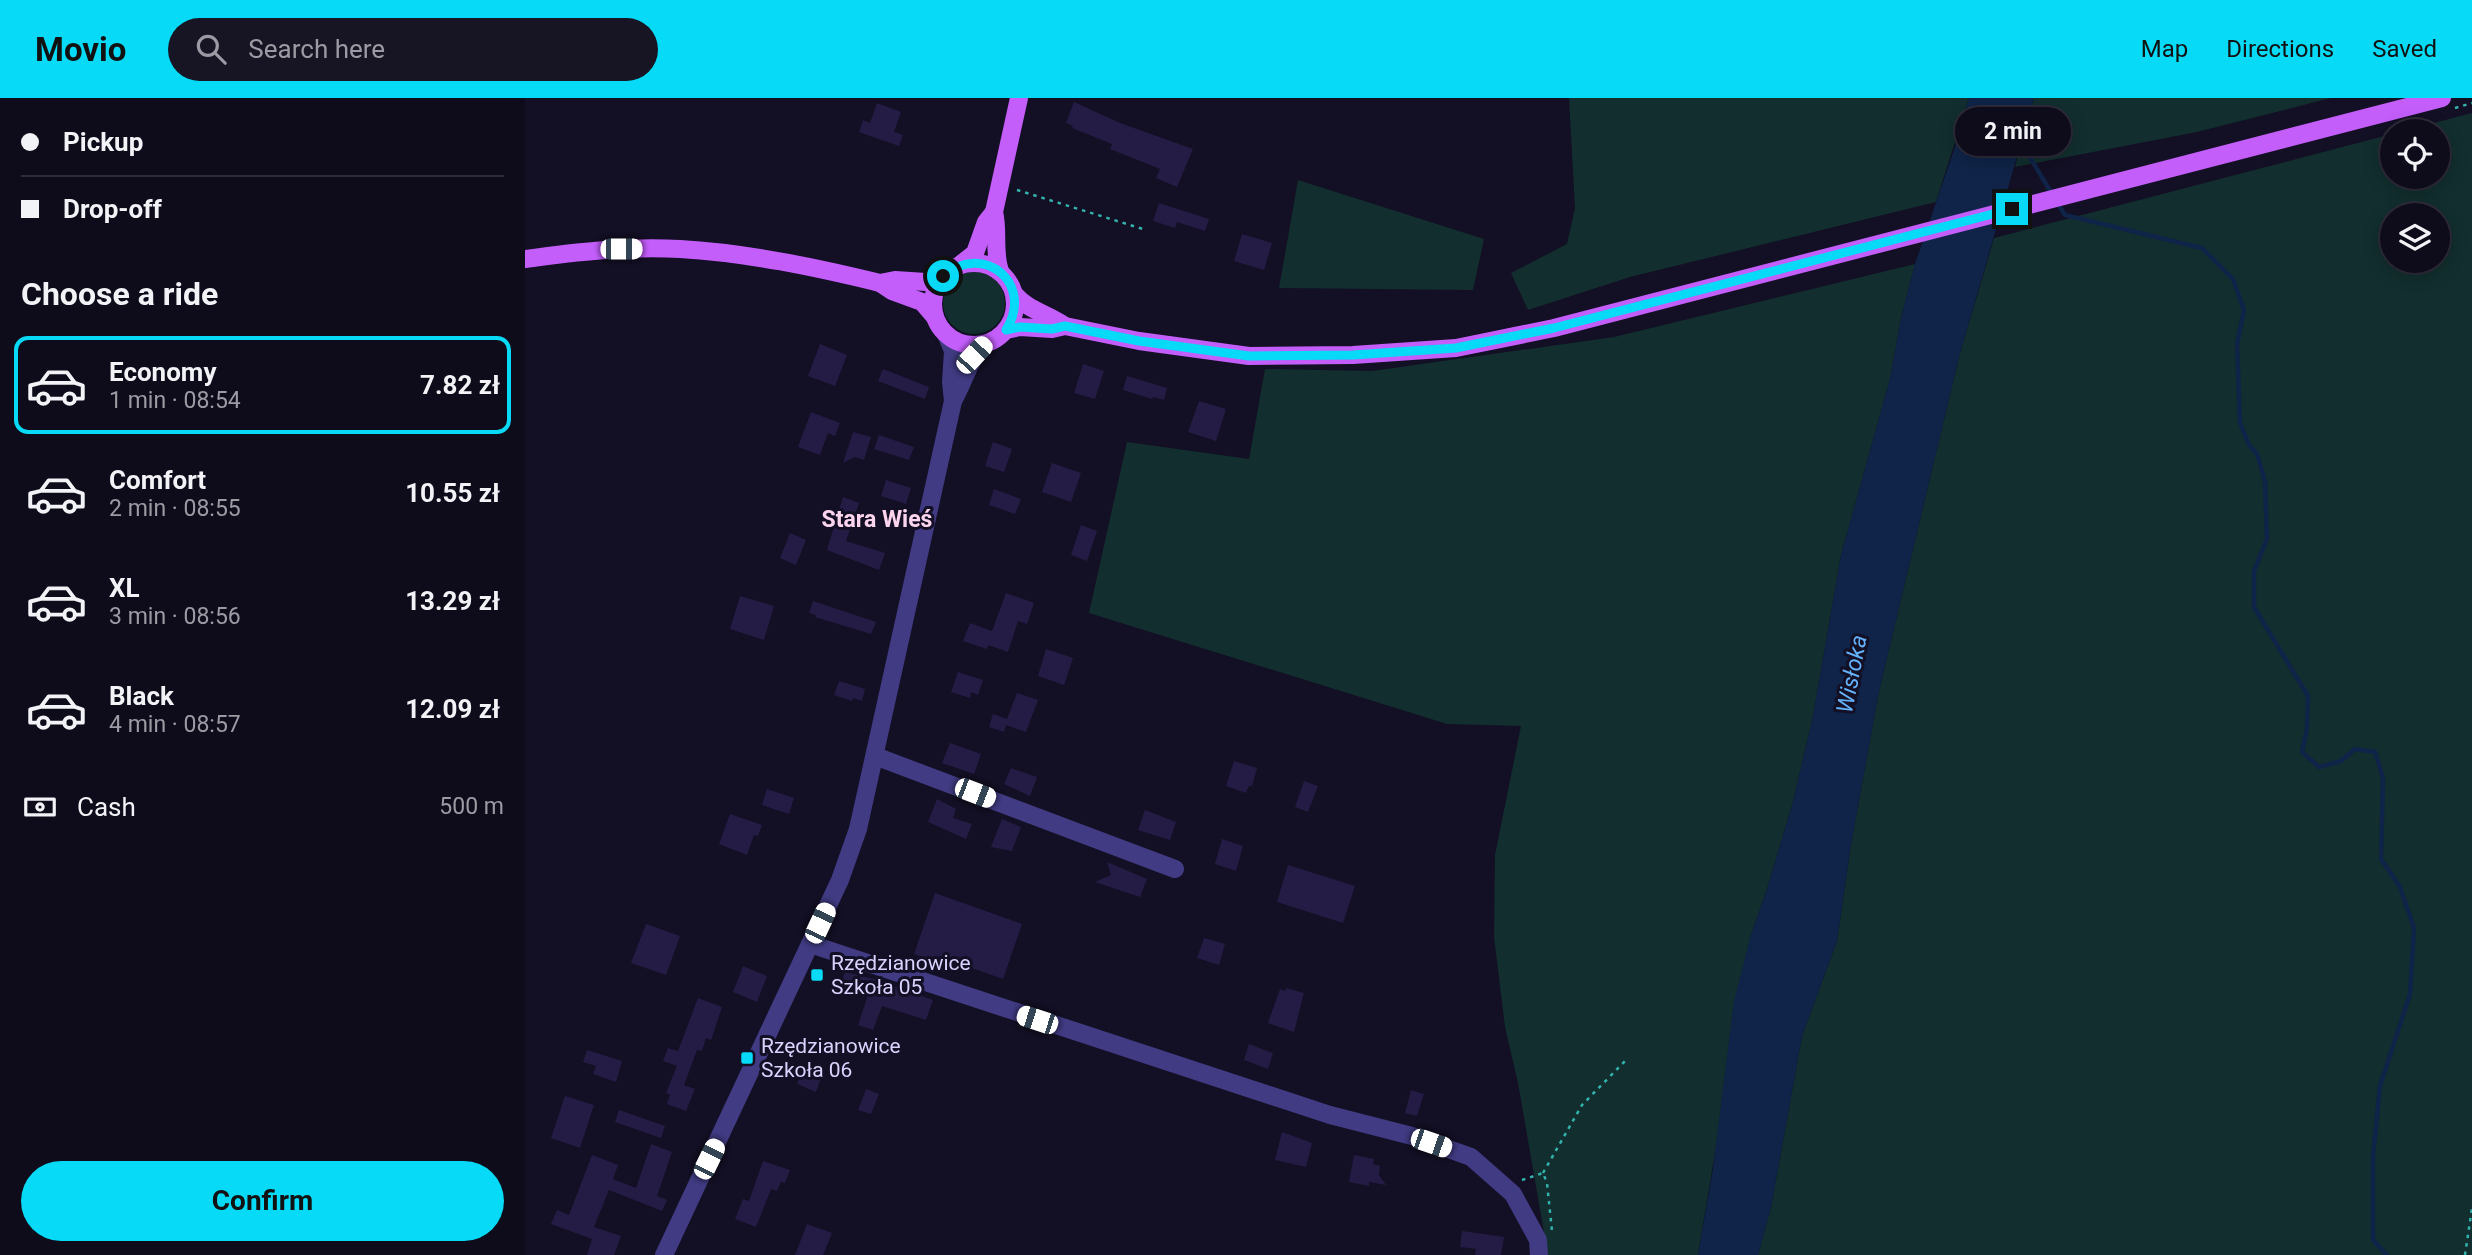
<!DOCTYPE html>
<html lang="en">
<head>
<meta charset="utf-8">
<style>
  :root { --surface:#0e0b1b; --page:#171424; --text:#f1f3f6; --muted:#9b9ba3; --line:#2e2b3a; --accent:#06daf7 }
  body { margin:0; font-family:Roboto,sans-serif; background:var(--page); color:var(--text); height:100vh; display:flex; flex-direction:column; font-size:26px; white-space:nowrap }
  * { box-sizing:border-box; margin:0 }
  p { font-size:23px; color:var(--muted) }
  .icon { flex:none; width:38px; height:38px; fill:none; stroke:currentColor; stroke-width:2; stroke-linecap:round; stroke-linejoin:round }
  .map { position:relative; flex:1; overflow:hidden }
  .drawer { display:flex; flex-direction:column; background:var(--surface); width:525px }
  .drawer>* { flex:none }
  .banner { display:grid; align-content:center; height:154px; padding:0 21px; background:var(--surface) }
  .fabs { position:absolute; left:1855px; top:21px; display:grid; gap:14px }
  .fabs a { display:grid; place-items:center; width:70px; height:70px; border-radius:50%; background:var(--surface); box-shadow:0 4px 18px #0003,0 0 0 2px var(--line); font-size:35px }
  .end { position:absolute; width:32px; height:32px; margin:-16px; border:9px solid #06daf7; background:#111; box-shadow:0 0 0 4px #111 }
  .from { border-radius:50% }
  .bubble { position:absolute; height:49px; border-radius:24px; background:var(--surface); box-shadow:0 4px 18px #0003,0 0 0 2px var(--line); font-size:23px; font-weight:700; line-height:49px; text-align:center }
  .car { position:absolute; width:21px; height:42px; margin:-21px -10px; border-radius:9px; box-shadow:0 0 5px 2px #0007; background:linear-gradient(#fff 24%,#345 0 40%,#fff 0 76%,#345 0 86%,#fff 0) }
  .banner b { display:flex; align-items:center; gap:24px; height:66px; font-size:26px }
  .banner b+b { border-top:2px solid var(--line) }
  .banner i { width:18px; height:18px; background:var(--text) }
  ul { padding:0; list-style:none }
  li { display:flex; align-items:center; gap:21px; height:98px; margin:0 14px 10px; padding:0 7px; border:4px solid transparent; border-radius:14px }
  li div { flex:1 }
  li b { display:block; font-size:26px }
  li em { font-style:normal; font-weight:700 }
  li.selected { border-color:var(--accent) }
  li>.icon { width:63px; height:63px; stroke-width:1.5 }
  h2 { padding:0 21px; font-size:32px; line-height:84px }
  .pay { display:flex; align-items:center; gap:18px; height:77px; padding:0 21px; font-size:26px }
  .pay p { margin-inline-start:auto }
  .button { display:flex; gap:14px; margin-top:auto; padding:14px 21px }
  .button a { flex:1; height:80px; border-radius:42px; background:var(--accent); color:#111; font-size:28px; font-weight:700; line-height:80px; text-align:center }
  header { display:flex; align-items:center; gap:42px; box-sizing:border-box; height:98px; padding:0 35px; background:var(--accent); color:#111 }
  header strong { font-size:33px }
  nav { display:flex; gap:38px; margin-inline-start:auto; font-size:24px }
  .search { width:490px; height:63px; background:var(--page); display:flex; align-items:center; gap:18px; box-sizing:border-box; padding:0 24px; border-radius:38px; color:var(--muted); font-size:26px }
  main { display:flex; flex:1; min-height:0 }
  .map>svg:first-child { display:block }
  .green { fill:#122e2e; fill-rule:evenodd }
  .water { fill:#0f2448 }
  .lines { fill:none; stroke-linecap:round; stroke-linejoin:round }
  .stream { stroke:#0f2448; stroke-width:4.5 }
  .building { fill:#251c45 }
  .path { stroke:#32b3ae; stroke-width:2.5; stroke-dasharray:3.5 5; stroke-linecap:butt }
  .minor { stroke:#403b82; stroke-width:18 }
  .major { stroke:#c35efb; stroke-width:18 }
  .route { stroke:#06daf7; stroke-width:9 }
  .poi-dot { fill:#06daf7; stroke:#130f24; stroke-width:2.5 }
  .labels { text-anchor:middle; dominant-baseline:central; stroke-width:6; stroke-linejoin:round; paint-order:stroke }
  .poi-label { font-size:21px; fill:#d9d3fe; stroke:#130f24; text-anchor:start }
  .neighbourhood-label { font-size:23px; font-weight:bold; fill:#fed5ee; stroke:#130f24 }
  .water-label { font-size:23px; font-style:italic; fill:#64b2fb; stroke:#130f24 }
</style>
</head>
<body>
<header>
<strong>Movio</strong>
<div class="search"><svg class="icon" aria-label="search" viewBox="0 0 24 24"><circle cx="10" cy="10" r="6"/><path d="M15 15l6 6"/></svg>Search here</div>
<nav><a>Map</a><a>Directions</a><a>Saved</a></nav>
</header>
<main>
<section class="drawer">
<div class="banner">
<b><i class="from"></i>Pickup</b>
<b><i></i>Drop-off</b>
</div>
<h2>Choose a ride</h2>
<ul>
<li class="selected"><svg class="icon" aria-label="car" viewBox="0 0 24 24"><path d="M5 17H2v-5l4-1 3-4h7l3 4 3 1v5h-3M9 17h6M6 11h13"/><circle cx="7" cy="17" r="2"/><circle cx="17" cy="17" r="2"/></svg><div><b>Economy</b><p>1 min · 08:54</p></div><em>7.82 zł</em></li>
<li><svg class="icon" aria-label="car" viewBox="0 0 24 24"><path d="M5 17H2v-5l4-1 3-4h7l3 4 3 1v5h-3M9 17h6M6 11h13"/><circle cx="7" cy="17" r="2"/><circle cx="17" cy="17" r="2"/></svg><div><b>Comfort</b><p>2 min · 08:55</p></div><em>10.55 zł</em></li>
<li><svg class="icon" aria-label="car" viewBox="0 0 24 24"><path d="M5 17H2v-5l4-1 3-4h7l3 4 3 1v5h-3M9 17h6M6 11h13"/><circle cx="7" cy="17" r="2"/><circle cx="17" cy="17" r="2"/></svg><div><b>XL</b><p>3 min · 08:56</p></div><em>13.29 zł</em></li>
<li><svg class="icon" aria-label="car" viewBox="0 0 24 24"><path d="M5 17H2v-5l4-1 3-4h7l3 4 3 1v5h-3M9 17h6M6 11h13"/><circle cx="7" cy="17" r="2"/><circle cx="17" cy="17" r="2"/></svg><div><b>Black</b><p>4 min · 08:57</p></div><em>12.09 zł</em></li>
</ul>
<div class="pay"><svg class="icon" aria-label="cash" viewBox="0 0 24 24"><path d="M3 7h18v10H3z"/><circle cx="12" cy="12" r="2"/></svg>Cash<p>500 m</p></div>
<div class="button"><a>Confirm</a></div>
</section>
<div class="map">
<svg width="1947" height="1157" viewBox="0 0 1947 1157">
  <rect width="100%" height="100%" fill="#130f24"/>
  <g class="green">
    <path d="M1044,0H1444L1411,104L1105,179L1003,212L986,175L1042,146L1050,110Z"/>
    <path d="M1509,0H1806L1672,34L1490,69Z"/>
    <path d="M1947,15V1157H1233L1246,1109L1277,938L1312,843L1326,746L1354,593L1434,259L1469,140L1867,36V79H1913V33H1878ZM1867,117H1913V163H1867Z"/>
    <path d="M773,82L959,141L948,192L754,190Z"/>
    <path d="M1390,166L1376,220L1365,281L1316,457L1288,618L1268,704L1242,791L1226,837L1173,1157H1021V1146L993,985L980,929L969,839L970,757L996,628L922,626L564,515L602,344L724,361L740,271L847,273L1089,239Z"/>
    <circle cx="449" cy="205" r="31"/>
  </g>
  <path class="water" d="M1444,0H1509L1434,259L1354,593L1326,746L1312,843L1277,938L1246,1109L1233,1157H1173L1188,1070L1209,903L1226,837L1242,791L1268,704L1288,618L1316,457L1365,281L1376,220L1390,166L1430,49Z"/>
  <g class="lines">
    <g class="stream">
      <path d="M1495,43L1527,96"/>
      <path d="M1531,103L1540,117L1677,150L1708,181L1719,212L1712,246L1715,325L1724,347L1732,356L1740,383L1742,441L1729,473V509L1783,598L1782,631L1777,654L1794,669L1816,663L1830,651L1850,654L1858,680L1856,761L1875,789L1889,830L1885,896L1855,988L1848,1058V1142L1862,1157"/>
    </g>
  </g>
  <g class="building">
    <path d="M549,4L595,25L668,51L652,89L631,80L635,71L585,51L587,46L547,30L548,28L541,25Z"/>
    <path d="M352,5L376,14L369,34L378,37L374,48L334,34L338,22L345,25Z"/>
    <path d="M634,105L684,121L680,133L652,124L650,130L628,123Z"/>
    <path d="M717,136L747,145L739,172L709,163Z"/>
    <path d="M295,246L322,257L310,288L283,278Z"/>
    <path d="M558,266L579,273L570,301L549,295Z"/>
    <path d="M358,271L404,289L400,301L353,283Z"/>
    <path d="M602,278L642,290L639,302L628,299L627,301L598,292Z"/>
    <path d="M674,303L701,311L691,343L663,334Z"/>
    <path d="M286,314L315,325L310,338L303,335L295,357L273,349Z"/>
    <path d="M328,334L346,339L339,362L330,359L318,365Z"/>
    <path d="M354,337L389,349L384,362L349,351Z"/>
    <path d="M468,344L487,351L479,374L460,368Z"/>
    <path d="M527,365L556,375L546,404L517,394Z"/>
    <path d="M361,382L386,390L381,406L356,398Z"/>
    <path d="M469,391L496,401L490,416L464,407Z"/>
    <path d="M318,399L334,405L321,443L360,455L354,472L302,452Z"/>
    <path d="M556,427L572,433L562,463L546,457Z"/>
    <path d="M265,435L281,442L271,467L255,460Z"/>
    <path d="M481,495L509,505L502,526L493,523L483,554L463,547L462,551L438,543L445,525L467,533Z"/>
    <path d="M215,498L249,508L239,542L205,531Z"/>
    <path d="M288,503L351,524L346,536L290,519L291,517L284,515Z"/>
    <path d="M521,551L548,560L539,587L513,578Z"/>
    <path d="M433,574L458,582L453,597L446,594L445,600L426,594Z"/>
    <path d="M314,583L340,591L337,603L328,600L327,603L309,597Z"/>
    <path d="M492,595L513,602L501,634L481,627L479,634L464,629L468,616L482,621Z"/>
    <path d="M425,645L456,656L449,676L417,665Z"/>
    <path d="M709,663L732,670L727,688H724L721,695L701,688Z"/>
    <path d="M486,670L512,679L505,698L479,686Z"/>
    <path d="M779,683L793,688L783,714L770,709Z"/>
    <path d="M242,691L269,700L264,716L237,707Z"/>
    <path d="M412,701L431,711L428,720L447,726L441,741L403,724Z"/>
    <path d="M620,712L651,724L645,742L613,732Z"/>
    <path d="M205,716L237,727L233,738L229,737L222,757L194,746Z"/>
    <path d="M477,721L496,729L487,753L466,749Z"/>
    <path d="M697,741L718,748L711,773L690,766Z"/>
    <path d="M582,764L622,781L615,799L570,784L586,777Z"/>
    <path d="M763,767L830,788L818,825L752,804Z"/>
    <path d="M410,795L497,826L478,881L421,861L419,867L389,856Z"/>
    <path d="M121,826L155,838L141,877L106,865Z"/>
    <path d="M679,840L700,846L694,867L672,860Z"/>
    <path d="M218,868L242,878L232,904L208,894Z"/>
    <path d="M320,874L349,881L408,902L401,922L357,908L348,932L333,927L344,894L316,885Z"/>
    <path d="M761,890L779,895L769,934L743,925L755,891L760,893Z"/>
    <path d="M173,900L197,909L186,942L181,940L177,953L172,952L159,987L170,991L161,1013L142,1006L145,997L141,995L152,968L138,963L143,950L153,953Z"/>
    <path d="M724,946L748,955L743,971L719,962Z"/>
    <path d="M62,952L97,963L91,984L68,976L71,968L58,964Z"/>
    <path d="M281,964L299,972L291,994L272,986Z"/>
    <path d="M341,991L354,996L346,1016L333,1012Z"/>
    <path d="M886,992L899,996L892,1018L880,1015Z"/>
    <path d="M40,998L69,1007L55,1050L26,1040Z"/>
    <path d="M94,1012L140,1028L136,1040L90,1024Z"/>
    <path d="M757,1034L787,1045L781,1069L750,1062Z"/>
    <path d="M126,1046L147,1054L132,1098L142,1102L137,1113L84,1092L69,1129L96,1138L89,1157H62L67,1141L26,1126L32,1112L44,1117L67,1057L93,1067L88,1081L111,1090Z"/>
    <path d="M829,1057L849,1061L848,1066L855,1068L854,1077L861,1087L844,1084V1088L824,1084Z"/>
    <path d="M238,1063L265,1072L260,1085L256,1084L252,1093L246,1091L231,1129L210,1121L218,1101L224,1103Z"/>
    <path d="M282,1126L307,1135L298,1157H270Z"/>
    <path d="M937,1133L979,1139L976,1157H950L951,1151L935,1149Z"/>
  </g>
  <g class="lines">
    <g class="path">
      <path d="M1930,10L1947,5"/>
      <path d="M492,92L618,131"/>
      <path d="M1018,1075L1057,1007L1101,962"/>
      <path d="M997,1082L1018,1075L1022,1085L1027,1133"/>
      <path d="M1940,1157L1947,1110"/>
    </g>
    <g class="minor">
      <path d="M421,236L428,253L426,284L428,303"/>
      <path d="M350,658L650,771"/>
      <path d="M285,846L805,1017L887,1038L946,1059L988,1096L1013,1142L1014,1157"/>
      <path d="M139,1157L315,782L333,731L428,303C439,284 444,262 458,246"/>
    </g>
    <g class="major">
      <path d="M0,161C51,154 103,148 155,151C223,155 289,169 355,185L367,193L397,204L409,218"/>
      <circle cx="449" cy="206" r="41"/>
      <path d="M436,166L450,155L461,124L469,114"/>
      <path d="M475,173C468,153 474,134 469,114L494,0"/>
      <path d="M355,185L370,182L401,184L418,178"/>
      <path d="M490,197C503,212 523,216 540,228"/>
      <path d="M481,232L495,229L527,231L540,228L614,243L724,258L828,257L931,250L1029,230L1917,0"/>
    </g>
  </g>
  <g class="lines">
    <path class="route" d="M418,178C459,143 510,186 481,232L495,229L527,231L540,228L614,243L724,258L828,257L931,250L1029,230L1487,111"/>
  </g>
  <g class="poi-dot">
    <rect x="285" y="870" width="14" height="14" rx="3.5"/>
    <rect x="215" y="953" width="14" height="14" rx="3.5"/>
  </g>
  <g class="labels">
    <g class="poi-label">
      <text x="306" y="865">Rzędzianowice<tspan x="306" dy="24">Szkoła 05</tspan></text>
      <text x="236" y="948">Rzędzianowice<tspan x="236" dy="24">Szkoła 06</tspan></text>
    </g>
    <g class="neighbourhood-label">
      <text x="352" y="421">Stara Wieś</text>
    </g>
    <g class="water-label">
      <text transform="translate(1327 576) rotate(-79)">Wisłoka</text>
    </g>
  </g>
</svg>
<div class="fabs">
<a><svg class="icon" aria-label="locate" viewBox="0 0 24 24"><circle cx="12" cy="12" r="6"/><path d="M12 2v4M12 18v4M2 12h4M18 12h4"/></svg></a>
<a><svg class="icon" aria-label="layers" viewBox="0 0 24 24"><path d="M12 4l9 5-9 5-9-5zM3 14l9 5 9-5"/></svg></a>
</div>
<i class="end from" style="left:418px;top:178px"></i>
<i class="end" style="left:1487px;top:111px"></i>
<div class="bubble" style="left:1430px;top:9px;width:116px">2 min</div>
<i class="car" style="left:96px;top:151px;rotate:90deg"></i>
<i class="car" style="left:449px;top:257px;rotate:43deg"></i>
<i class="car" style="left:450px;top:695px;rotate:111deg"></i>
<i class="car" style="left:295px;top:825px;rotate:25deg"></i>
<i class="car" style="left:512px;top:922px;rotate:288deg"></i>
<i class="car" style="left:906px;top:1045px;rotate:109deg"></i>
<i class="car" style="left:184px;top:1061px;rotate:26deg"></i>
</div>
</main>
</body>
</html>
